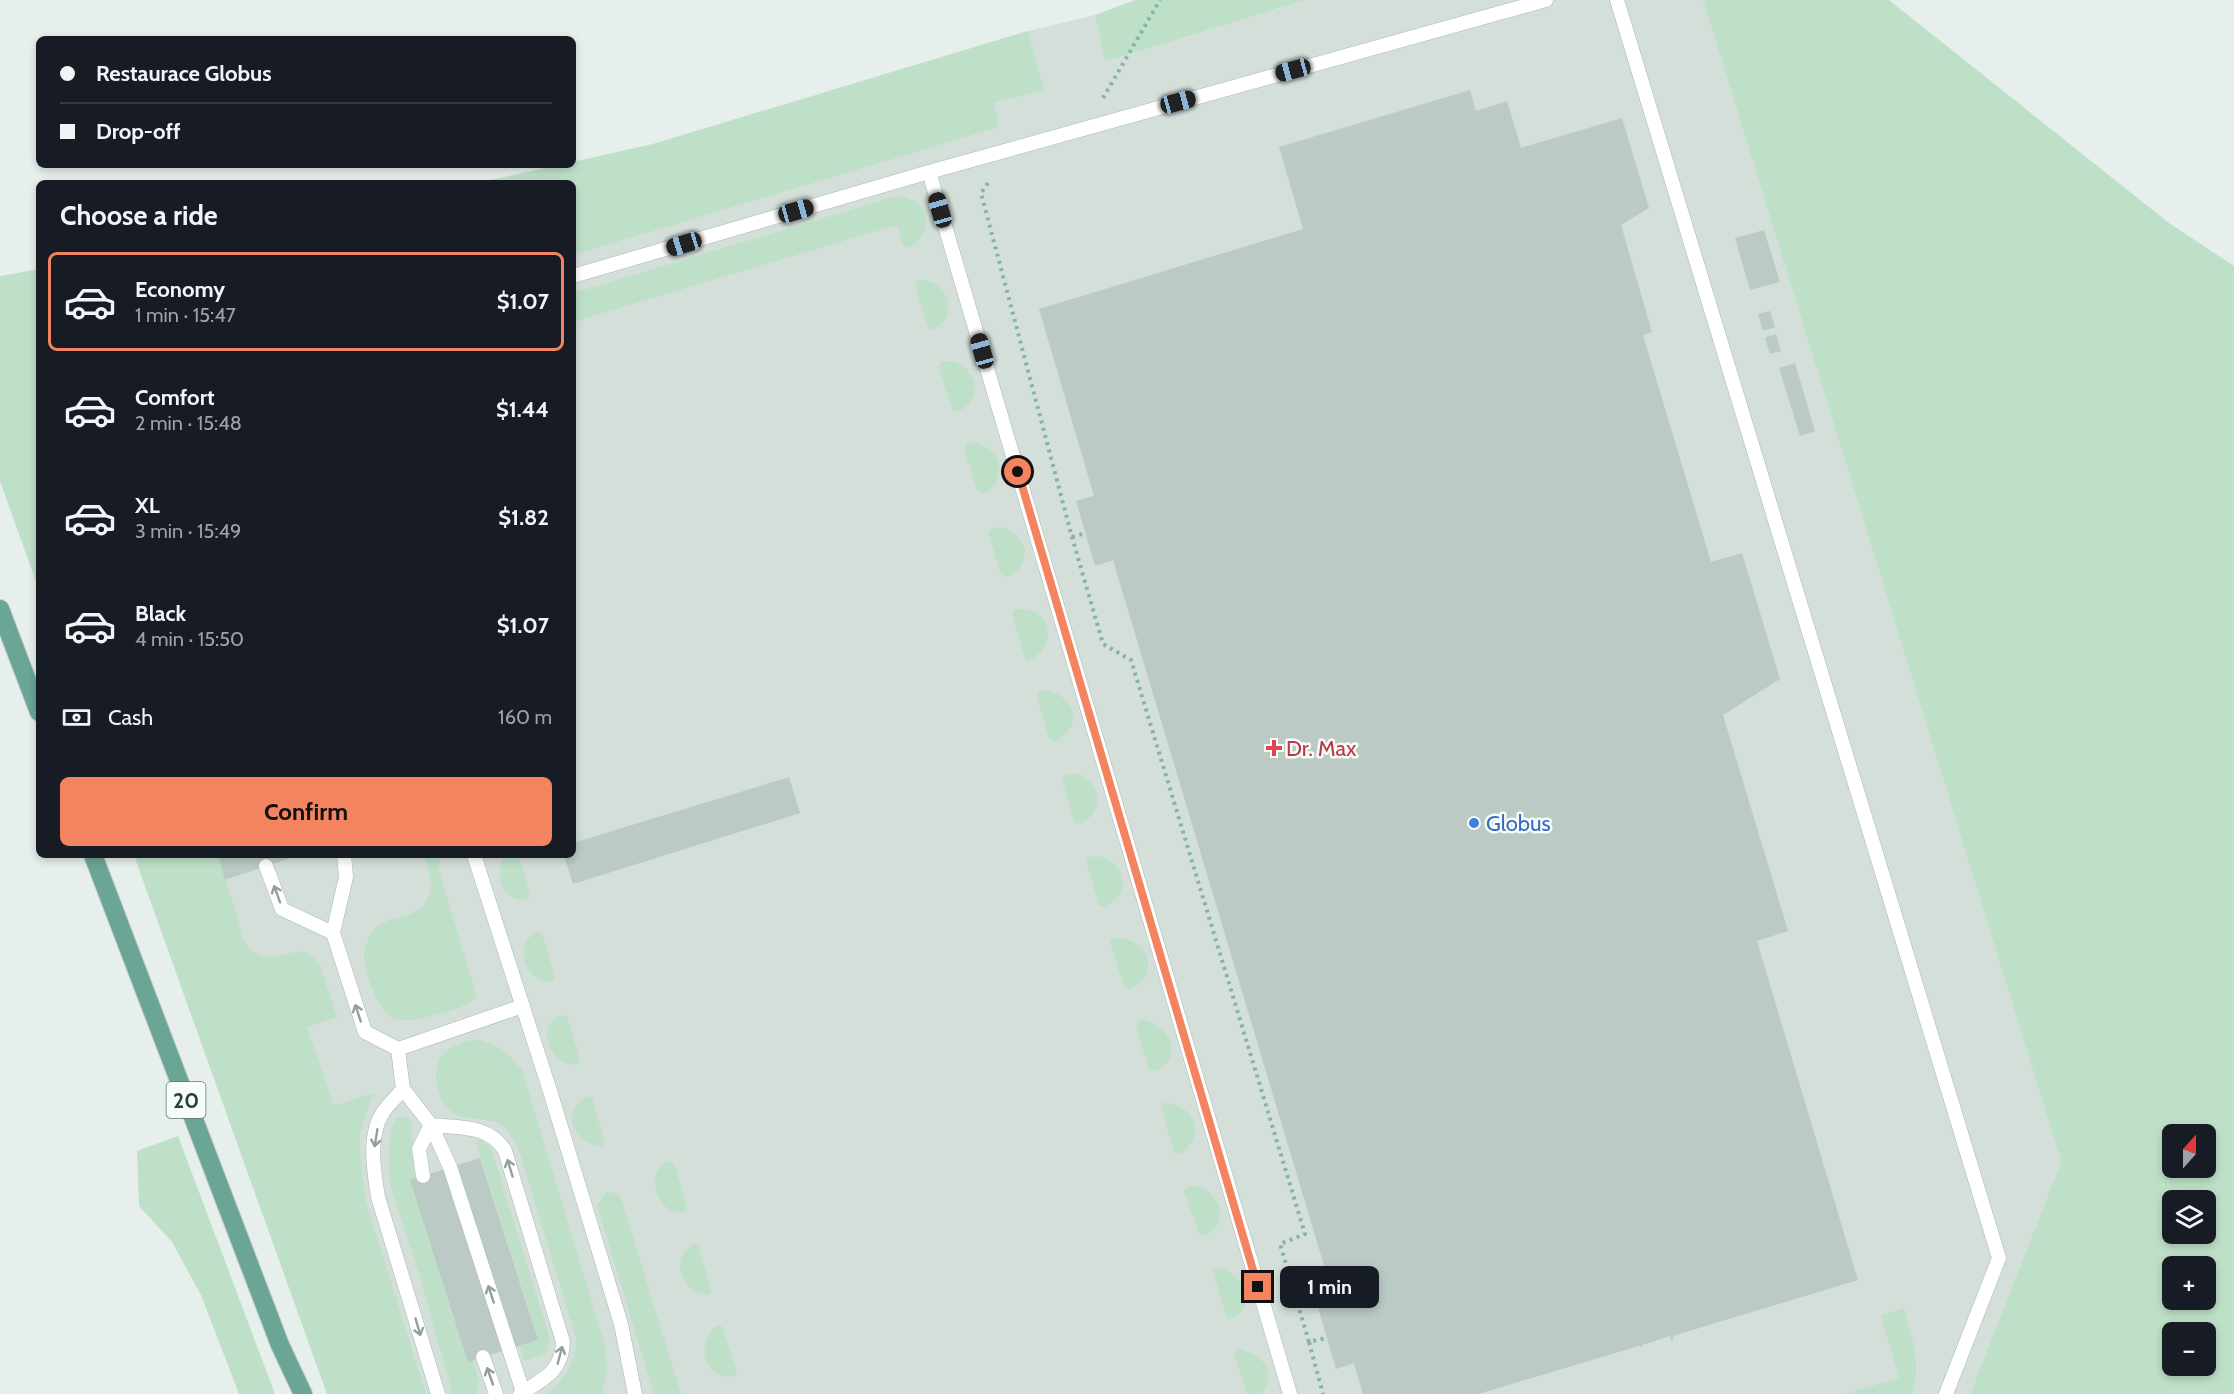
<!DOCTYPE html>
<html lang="en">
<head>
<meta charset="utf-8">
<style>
  :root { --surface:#171b24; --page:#20242c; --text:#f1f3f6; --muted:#9ea1a6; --line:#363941; --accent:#f4845f }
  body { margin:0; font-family:Cabin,sans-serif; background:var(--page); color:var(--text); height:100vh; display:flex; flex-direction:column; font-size:22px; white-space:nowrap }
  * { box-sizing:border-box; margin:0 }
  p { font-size:20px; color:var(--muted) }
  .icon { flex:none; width:33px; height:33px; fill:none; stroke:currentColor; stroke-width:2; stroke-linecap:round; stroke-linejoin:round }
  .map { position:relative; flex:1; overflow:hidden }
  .drawer { position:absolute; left:36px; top:180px; width:540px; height:678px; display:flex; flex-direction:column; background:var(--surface); border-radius:9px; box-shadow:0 3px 9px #0003 }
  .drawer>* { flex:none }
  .banner { position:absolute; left:36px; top:36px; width:540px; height:132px; border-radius:9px; box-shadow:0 3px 9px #0003; display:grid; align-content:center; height:132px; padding:0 24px; background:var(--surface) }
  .needle { width:39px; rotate:21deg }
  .controls { position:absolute; left:2162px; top:1124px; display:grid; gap:12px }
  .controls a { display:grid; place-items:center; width:54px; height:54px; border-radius:9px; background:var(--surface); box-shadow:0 3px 9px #0003; font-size:30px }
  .end { position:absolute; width:27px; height:27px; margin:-14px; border:8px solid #f4845f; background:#111; box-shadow:0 0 0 3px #111 }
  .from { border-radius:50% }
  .bubble { position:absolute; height:42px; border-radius:9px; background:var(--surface); box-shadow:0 3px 9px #0003; font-size:20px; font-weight:800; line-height:42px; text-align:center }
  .car { position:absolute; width:18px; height:36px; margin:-18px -9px; border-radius:8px; box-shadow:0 0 4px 2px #0007; background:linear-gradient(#222 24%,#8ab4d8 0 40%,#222 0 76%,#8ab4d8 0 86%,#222 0) }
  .banner b { display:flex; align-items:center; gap:21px; height:57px; font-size:22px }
  .banner b+b { border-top:2px solid var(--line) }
  .banner i { width:15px; height:15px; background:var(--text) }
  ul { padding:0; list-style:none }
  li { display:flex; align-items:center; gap:18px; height:99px; margin:0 12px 9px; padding:0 12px; border:3px solid transparent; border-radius:9px }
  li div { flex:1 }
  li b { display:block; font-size:22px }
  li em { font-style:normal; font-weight:800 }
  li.active { border-color:var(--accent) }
  li>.icon { width:54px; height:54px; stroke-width:1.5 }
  h2 { padding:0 24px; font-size:27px; line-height:72px }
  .pay { display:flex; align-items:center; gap:15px; height:66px; padding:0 24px; font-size:22px }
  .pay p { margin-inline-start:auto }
  .cta { display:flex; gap:12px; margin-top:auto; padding:12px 24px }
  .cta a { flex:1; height:69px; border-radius:9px; background:var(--accent); color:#111; font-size:24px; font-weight:800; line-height:69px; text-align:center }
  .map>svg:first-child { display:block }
  .built { fill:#d4dfda }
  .green { fill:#bfe0c8; fill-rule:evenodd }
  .building { fill:#bbcac4 }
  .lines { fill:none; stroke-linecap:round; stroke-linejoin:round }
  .lane-casing { stroke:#a8b8b2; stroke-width:15 }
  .primary-casing { stroke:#c2cac8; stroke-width:20 }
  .path { stroke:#86b3a5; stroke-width:4; stroke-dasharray:3 4.5; stroke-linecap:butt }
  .lane { stroke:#fff; stroke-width:14 }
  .primary { stroke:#6aa596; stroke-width:18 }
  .oneway { stroke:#92a09c }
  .route { stroke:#f4845f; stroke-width:8 }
  .health-dot { fill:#e0444e; stroke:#f7fbf9; stroke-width:2 }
  .shop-dot { fill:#3f7fe0; stroke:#f7fbf9; stroke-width:2 }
  .labels { text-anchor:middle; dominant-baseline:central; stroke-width:5; stroke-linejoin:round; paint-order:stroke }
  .shield { fill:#f7fbf9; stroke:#637a73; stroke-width:1.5 }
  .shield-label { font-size:21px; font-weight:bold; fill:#24423a }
  .health-label { font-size:22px; fill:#be3a42; stroke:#f7fbf9; text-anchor:start }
  .shop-label { font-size:22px; fill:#366cbe; stroke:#f7fbf9; text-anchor:start }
</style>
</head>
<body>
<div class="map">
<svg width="2234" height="1394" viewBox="0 0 2234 1394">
  <rect width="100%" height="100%" fill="#e6efeb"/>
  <path class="built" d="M1306,0H1703L2061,1162L1970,1394H327L134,855H573V183H477L559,165H573V162L653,144L1028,31L1095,15L1106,62Z"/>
  <g class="green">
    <path d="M1135,0H1306L1105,62L1095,15Z"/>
    <path d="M1703,0H1889L2169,223L2234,266V1394H1970L2061,1162ZM2172,1134H2205V1167H2172ZM2172,1200H2205V1233H2172ZM2172,1266H2205V1299H2172ZM2172,1332H2205V1365H2172Z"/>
    <path d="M1028,31L1044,90L994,103L999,127L573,255V183H477L559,165H573V162L653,144Z"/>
    <path d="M902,196C931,203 935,234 908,248L903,246L897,225L573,322V293L893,197Z"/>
    <path d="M39,269V590L0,481V276Z"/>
    <path d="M917,280C948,278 962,317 932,330L927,327L915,284Z"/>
    <path d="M951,361C964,364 970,371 975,384C974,398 970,406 957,412L952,409L938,367L941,362Z"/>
    <path d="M976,443C1003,449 1008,481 983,494L977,491L964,449L966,444Z"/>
    <path d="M998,527C1013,529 1019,535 1025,550C1024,564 1020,572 1007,577L1001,574L988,533L991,529Z"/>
    <path d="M1015,609C1053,606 1060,648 1026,662L1012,614Z"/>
    <path d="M1043,690C1076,694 1085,727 1054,742L1049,739L1037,696L1038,692Z"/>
    <path d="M1074,773C1087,776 1093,783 1098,796C1097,810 1092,819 1079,824L1074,821L1062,779L1064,775Z"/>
    <path d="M134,855H219L243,938C259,971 280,950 306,952L319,963L337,1017L307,1027L334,1106L374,1093L366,1113L360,1135L361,1165L366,1202L426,1394H327Z"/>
    <path d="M424,855H440L439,871L477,997C464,1008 447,1012 431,1016C418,1019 403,1024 391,1017C376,1008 363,967 364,951C365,945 368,939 371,934C384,913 413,921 425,903C436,887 429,872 424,855Z"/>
    <path d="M506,855H519L530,894L529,899C503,904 491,874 506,855Z"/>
    <path d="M1099,856C1127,864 1132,894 1104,907L1099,905L1086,861L1088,857Z"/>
    <path d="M538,932L543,935L555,978L553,982C524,982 511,943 538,932Z"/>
    <path d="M1113,938C1150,936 1161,976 1130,989L1124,986L1110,943Z"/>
    <path d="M563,1015L567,1017L580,1059L578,1064C549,1069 534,1022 563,1015Z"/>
    <path d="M1144,1020C1170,1027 1184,1055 1157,1071L1149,1070L1136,1027L1139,1021Z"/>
    <path d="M476,1039C499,1045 507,1051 522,1070L605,1345L607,1371L602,1394H549C563,1378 575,1364 577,1342L522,1160C517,1146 513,1134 501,1125C487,1116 465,1122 452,1112C435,1100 429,1066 446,1051C454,1044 467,1041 476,1039Z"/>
    <path d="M588,1096L592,1098L605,1143L603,1146C573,1145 559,1111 588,1096Z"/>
    <path d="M1163,1103C1196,1103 1207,1139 1179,1154L1174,1152L1161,1107Z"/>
    <path d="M402,1117L411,1119L412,1126L415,1178L411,1180L468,1362L473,1360L479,1382L477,1394H455L452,1392L421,1280L390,1185L389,1147L392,1126L397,1118Z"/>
    <path d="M178,1136L275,1394H239L201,1295L172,1242L139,1206L137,1151Z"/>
    <path d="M480,1140L489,1146L492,1151L550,1339L546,1353L524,1361L520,1346L538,1340L476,1142Z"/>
    <path d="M670,1161L674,1163L687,1207L686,1211C655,1219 643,1167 670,1161Z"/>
    <path d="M1190,1185C1218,1187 1233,1220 1205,1236L1199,1234L1184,1191Z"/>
    <path d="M606,1192L616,1193L621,1198L681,1394H654L597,1205Z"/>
    <path d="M694,1244L699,1247L711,1290L710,1294C682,1296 668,1258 694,1244Z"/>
    <path d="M1221,1268C1244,1277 1259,1305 1232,1318L1227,1317L1213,1272L1215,1269Z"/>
    <path d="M1904,1308C1912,1340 1922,1361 1912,1394H1845L1899,1378L1881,1316Z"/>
    <path d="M717,1326H722L737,1371L736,1375C706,1384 693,1344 717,1326Z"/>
    <path d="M1238,1349C1262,1354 1278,1371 1262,1394H1247L1235,1356V1353Z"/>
  </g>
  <g class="building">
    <path d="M1470,90L1476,111L1507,101L1521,148L1622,118L1649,208L1621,225L1652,332L1643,335L1711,562L1742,553L1780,679L1723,715L1788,931L1757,941L1858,1280L1673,1336L1674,1339L1671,1340L1670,1336L1642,1345L1643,1348L1639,1346L1478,1394H1363L1354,1363L1336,1369L1317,1304L1334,1299L1113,560L1095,566L1076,501L1094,496L1039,309L1303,229L1279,147Z"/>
    <path d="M1764,230L1780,282L1750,290L1735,238Z"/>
    <path d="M1770,311L1775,327L1763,331L1758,314Z"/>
    <path d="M1776,334L1781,351L1770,354L1765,338Z"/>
    <path d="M1795,363L1815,431L1800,436L1779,368Z"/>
    <path d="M789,777L800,813L573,884L564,855H573V843Z"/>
    <path d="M218,855H299L225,880Z"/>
    <path d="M480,1158L538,1340L468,1362L410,1180Z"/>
  </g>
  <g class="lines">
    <g class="lane-casing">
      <g id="lane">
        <path d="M1617,0L1999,1258L1946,1394"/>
        <path d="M929,172L1546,0"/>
        <path d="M573,276L929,172L1290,1394"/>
        <path d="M344,855L346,877L333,933L365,1032L398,1049"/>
        <path d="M474,855L550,1091L621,1324L635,1394"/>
        <path d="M266,866L282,909L333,933"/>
        <path d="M403,1089C397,1097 387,1105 382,1114C368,1136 374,1173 378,1197L438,1394"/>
        <path d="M431,1125L450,1167L523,1392"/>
        <path d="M423,1176L419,1149L431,1125"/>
        <path d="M483,1357L496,1394"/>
        <path d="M520,1394C543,1379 562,1372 563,1342L505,1151C489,1124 459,1128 431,1125L403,1089L398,1049L523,1006"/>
      </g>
    </g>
    <g class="primary-casing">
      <g id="primary">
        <path d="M0,609L39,712"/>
        <path d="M93,855L280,1345L303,1394"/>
      </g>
    </g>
    <g class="path">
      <path d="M1103,98L1160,0"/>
      <path d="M988,183L981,193L1072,537L1103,644L1131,660L1305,1234L1280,1244L1309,1342L1326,1338"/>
      <path d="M1072,537L1086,533"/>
      <path d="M1309,1342L1323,1394"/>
    </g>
    <use href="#lane" class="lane"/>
    <use href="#primary" class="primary"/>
  </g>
  <defs><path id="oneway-shaft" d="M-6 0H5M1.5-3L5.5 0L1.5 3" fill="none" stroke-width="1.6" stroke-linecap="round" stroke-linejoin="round" transform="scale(1.5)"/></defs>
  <g class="oneway">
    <use href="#oneway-shaft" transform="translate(277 894) rotate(-110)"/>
    <use href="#oneway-shaft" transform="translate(358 1013) rotate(-108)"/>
    <use href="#oneway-shaft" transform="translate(376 1138) rotate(99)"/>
    <use href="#oneway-shaft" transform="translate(510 1168) rotate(-107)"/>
    <use href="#oneway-shaft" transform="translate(491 1294) rotate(-108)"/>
    <use href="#oneway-shaft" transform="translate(418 1327) rotate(74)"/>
    <use href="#oneway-shaft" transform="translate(560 1355) rotate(-75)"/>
    <use href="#oneway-shaft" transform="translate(490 1376) rotate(-109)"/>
  </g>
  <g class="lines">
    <path class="route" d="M1018,472L1258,1287"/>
  </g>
  <path class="health-dot" d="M1271 739h6v6h6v6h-6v6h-6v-6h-6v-6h6z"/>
  <circle class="shop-dot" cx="1474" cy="823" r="6"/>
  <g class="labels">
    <rect class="shield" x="166.5" y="1082" width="39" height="36" rx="4.5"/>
    <g class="shield-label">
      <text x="186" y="1100">20</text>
    </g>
    <g class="health-label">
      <text x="1286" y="748">Dr. Max</text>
    </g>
    <g class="shop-label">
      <text x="1486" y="823">Globus</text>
    </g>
  </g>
</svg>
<div class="controls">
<a><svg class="needle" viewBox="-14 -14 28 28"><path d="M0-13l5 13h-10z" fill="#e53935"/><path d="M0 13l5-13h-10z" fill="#9ea1a6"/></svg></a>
<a><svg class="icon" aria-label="layers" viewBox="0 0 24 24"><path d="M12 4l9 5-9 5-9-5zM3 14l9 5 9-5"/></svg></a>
<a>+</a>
<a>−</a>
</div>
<i class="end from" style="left:1018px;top:472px"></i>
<i class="end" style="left:1258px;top:1287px"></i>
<div class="bubble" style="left:1280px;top:1266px;width:99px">1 min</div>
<i class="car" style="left:1293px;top:70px;rotate:255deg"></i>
<i class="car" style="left:1178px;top:102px;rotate:75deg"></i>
<i class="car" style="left:940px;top:210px;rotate:344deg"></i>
<i class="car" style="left:796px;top:211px;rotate:74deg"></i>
<i class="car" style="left:684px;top:244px;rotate:253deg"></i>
<i class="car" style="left:982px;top:351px;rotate:344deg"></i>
<div class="banner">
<b><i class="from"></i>Restaurace Globus</b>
<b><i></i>Drop-off</b>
</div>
<section class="drawer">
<h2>Choose a ride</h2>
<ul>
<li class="active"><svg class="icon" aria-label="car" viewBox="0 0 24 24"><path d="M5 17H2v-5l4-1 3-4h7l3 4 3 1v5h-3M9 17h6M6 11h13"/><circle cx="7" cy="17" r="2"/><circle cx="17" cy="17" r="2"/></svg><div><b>Economy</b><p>1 min · 15:47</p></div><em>$1.07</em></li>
<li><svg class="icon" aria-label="car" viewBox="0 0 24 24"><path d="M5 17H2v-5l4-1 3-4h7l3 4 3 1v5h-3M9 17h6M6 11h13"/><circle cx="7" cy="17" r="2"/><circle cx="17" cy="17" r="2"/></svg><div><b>Comfort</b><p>2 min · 15:48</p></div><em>$1.44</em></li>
<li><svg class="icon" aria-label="car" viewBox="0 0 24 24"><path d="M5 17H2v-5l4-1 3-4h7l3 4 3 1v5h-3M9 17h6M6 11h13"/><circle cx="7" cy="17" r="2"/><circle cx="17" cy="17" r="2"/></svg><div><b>XL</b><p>3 min · 15:49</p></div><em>$1.82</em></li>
<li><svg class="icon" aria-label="car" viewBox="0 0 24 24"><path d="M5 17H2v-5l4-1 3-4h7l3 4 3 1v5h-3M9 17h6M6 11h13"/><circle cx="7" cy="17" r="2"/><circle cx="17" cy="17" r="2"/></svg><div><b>Black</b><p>4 min · 15:50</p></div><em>$1.07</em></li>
</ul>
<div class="pay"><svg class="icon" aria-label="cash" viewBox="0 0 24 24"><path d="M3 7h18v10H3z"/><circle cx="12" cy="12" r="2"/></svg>Cash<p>160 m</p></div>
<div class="cta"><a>Confirm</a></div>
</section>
</div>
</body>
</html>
